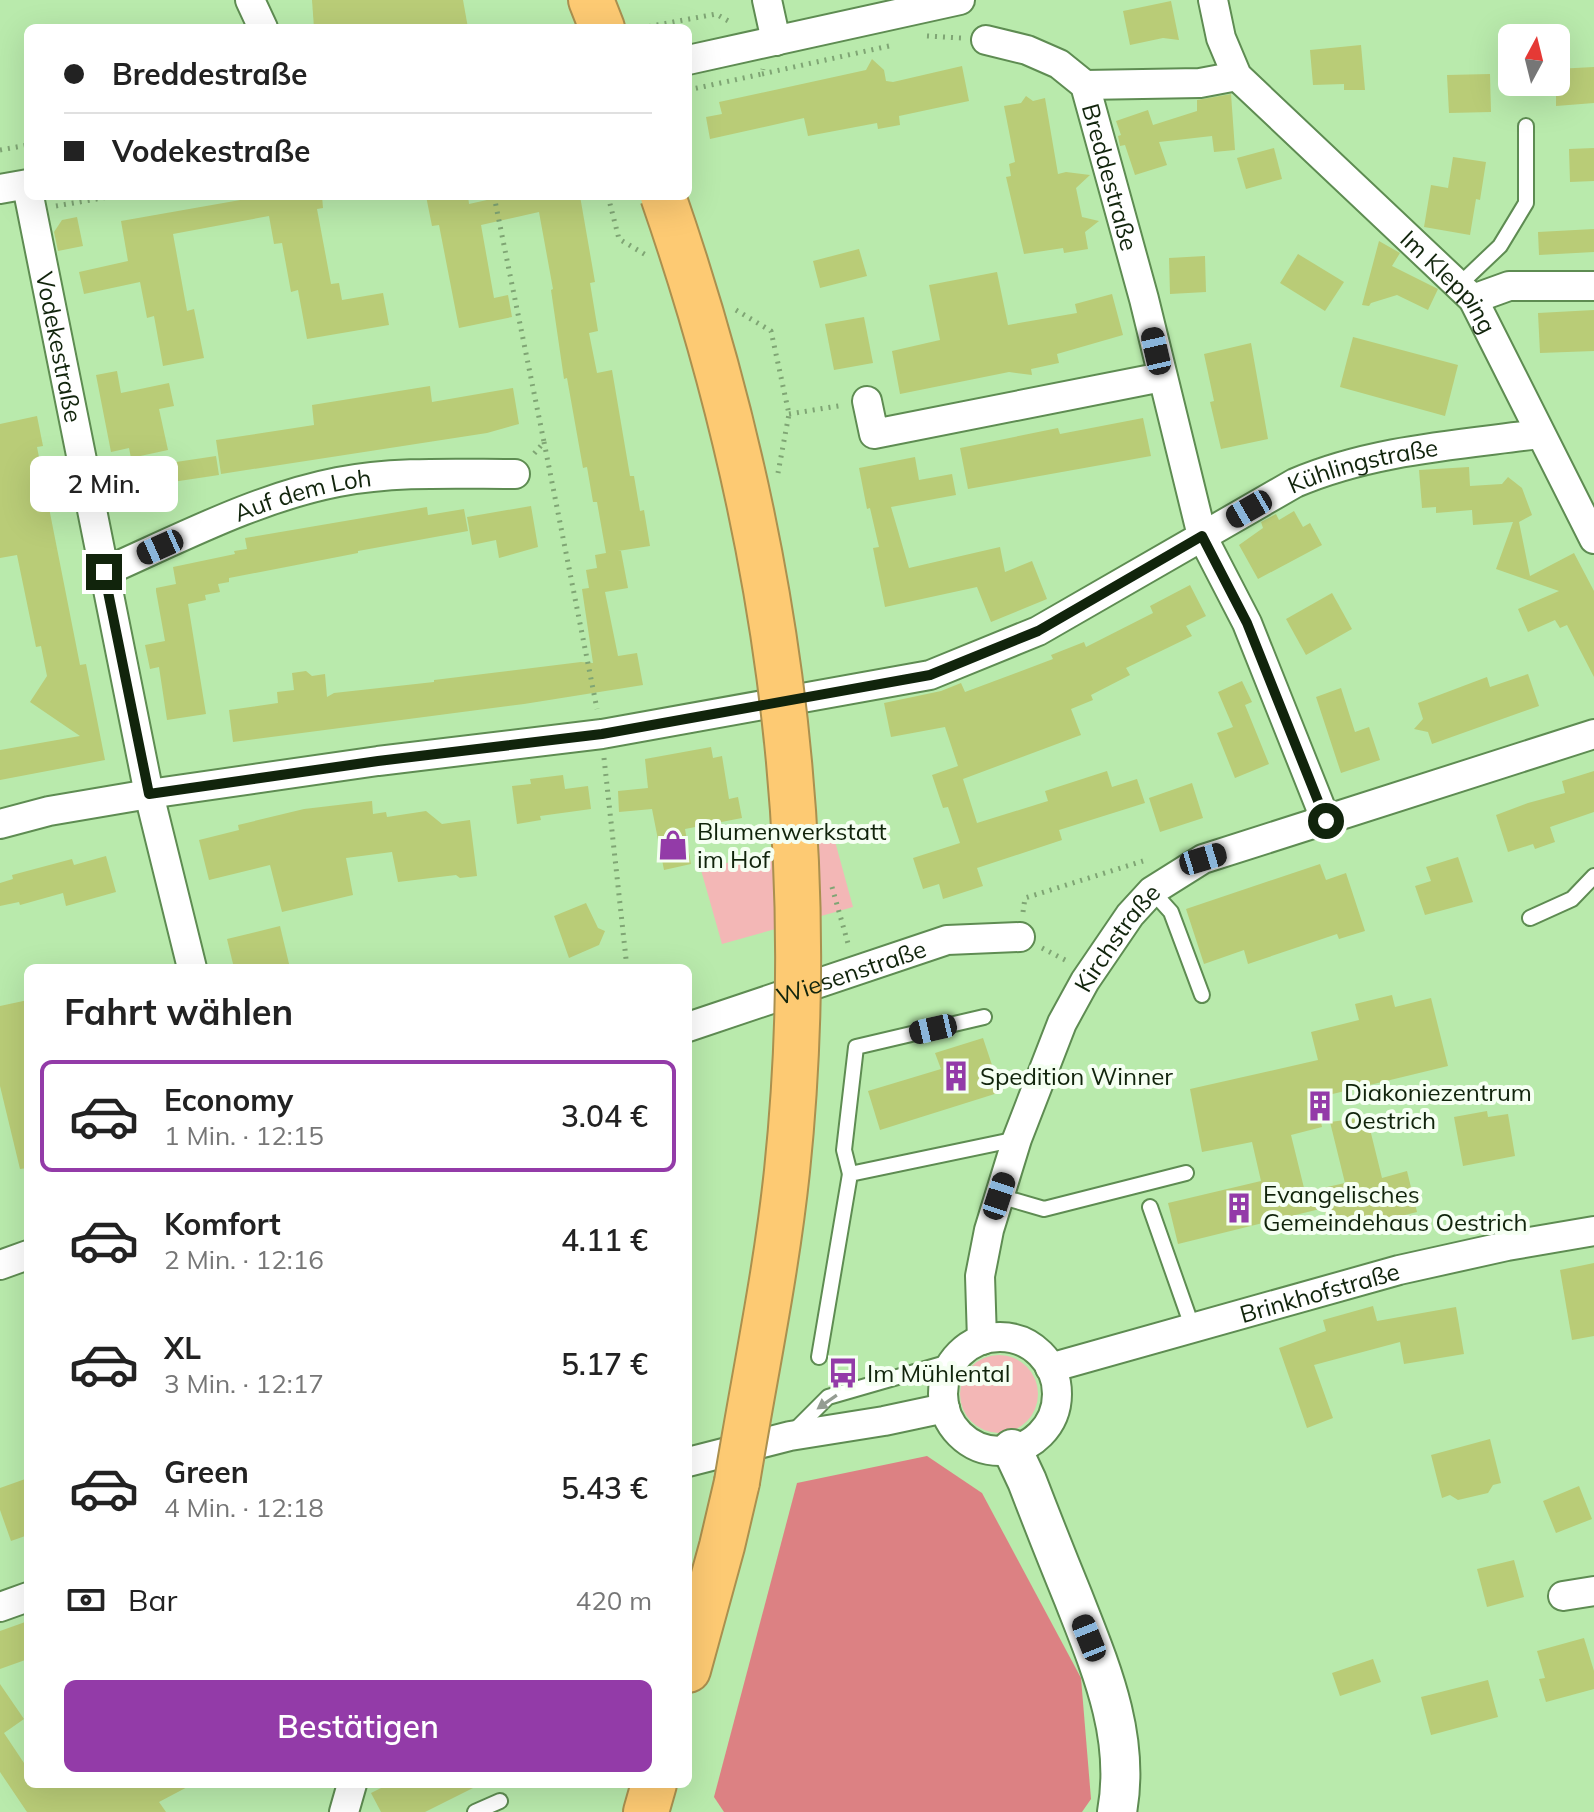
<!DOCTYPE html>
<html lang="de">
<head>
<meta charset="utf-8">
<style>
  :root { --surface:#fff; --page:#f6f6f6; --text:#222; --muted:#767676; --line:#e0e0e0; --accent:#933ba8 }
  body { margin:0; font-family:Mulish,sans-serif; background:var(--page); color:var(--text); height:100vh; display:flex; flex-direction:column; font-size:30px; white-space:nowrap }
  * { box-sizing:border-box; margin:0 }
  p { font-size:26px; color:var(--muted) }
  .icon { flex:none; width:44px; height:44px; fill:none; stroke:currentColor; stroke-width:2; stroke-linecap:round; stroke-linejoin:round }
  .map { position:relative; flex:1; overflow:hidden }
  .drawer { position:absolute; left:24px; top:964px; width:668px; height:824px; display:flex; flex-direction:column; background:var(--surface); border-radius:12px; box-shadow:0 8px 32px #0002 }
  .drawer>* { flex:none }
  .top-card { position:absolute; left:24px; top:24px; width:668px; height:176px; border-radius:12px; box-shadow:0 8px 32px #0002; display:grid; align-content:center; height:176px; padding:0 40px; background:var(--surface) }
  .needle { width:52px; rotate:7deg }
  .fabs { position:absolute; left:1498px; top:24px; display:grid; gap:16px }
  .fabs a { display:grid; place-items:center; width:72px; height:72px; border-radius:12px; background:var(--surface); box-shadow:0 8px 32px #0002; font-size:40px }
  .end { position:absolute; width:36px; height:36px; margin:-18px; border:10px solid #11240c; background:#fff; box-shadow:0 0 0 4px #fff }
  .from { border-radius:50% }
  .bubble { position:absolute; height:56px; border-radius:12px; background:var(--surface); box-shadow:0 8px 32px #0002; font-size:26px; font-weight:600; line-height:56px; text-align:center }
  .car { position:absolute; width:24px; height:48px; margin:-24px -12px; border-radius:10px; box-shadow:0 0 6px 2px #0007; background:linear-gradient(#222 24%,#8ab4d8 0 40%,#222 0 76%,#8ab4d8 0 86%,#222 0) }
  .top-card b { display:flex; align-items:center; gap:28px; height:76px; font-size:30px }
  .top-card b+b { border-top:2px solid var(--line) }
  .top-card i { width:20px; height:20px; background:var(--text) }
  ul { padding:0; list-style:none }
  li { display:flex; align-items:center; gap:24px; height:112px; margin:0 16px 12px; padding:0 24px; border:4px solid transparent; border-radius:12px }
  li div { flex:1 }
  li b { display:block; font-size:30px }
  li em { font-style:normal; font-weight:600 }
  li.selected { border-color:var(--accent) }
  li>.icon { width:72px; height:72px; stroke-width:1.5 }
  h2 { padding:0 40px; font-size:36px; line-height:96px }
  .pay { display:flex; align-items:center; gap:20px; height:88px; padding:0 40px; font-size:30px }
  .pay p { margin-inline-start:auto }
  .action { display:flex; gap:16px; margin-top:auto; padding:16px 40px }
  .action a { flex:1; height:92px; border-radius:12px; background:var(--accent); color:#fff; font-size:32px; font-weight:600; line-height:92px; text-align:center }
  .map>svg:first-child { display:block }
  .green { fill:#f3b7b6 }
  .forest { fill:#dc8183 }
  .building { fill:#b9cc77 }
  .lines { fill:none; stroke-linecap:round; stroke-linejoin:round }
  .lane-casing { stroke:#5e8c52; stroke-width:18 }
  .street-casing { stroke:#5e8c52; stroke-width:32 }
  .secondary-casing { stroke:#5e8c52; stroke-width:42 }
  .highway-casing { stroke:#aa904f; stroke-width:48 }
  .path { stroke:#7fa574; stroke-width:5; stroke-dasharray:2 6; stroke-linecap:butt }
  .lane { stroke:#fff; stroke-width:14 }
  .street { stroke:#fff; stroke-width:28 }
  .secondary { stroke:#fff; stroke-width:38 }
  .highway { stroke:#fdca73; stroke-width:44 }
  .highway-bridge-casing { stroke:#aa904f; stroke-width:48; stroke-linecap:butt }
  .highway-bridge { stroke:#fdca73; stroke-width:44 }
  .oneway { fill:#949c92 }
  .route { stroke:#11240c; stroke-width:10 }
  .labels { text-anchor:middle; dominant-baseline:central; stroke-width:8; stroke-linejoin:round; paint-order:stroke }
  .street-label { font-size:24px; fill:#11240c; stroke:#f5fff2 }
  .poi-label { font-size:24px; fill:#11240c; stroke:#f5fff2; text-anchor:start }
</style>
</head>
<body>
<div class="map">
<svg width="1594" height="1812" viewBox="0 0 1594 1812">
  <rect width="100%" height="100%" fill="#b9eaac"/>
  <g class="green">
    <path d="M833,834L853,907L722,944L701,870Z"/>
    <circle cx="999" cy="1394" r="39"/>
  </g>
  <path class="forest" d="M927,1456L982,1493L1081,1678L1091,1799L1082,1812H724L714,1797L797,1483Z"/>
  <g class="building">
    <path d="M312,0H463L468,28H314Z"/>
    <path d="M1171,1L1179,40L1163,38L1130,45L1123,11Z"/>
    <path d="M1361,45L1365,90H1344V84L1313,85L1310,50Z"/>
    <path d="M872,59L884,70L886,81L893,82L962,66L969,101L899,116L900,125L878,129L877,123L808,136L804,118L710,139L706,117L722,114L719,102L866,70Z"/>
    <path d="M1594,67V103L1556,106V69Z"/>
    <path d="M1490,74L1491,112L1449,113L1447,75Z"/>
    <path d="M1231,94L1235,150L1214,152L1212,136L1159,142L1167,165L1135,175L1125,145L1120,146L1118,136L1121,135L1116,121L1148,110L1153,125L1197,111V100Z"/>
    <path d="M1026,96L1033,101L1045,98L1058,174L1066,172L1090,175L1076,188L1082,217L1099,221L1085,232L1088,249L1064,253L1063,248L1024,254L1006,177L1011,176L1009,164L1015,162L1004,106L1021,103Z"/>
    <path d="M1274,148L1282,179L1246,189L1237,158Z"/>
    <path d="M1594,148V181L1570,182L1569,149Z"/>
    <path d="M1453,157L1486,162L1480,200L1476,199L1470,235L1424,227L1431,185L1448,188Z"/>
    <path d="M263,196H322L323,208L317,209L331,284L339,283L342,300L383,293L389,325L307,339L298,290L291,292L282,243L274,244L269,216L173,234L187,311L194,309L204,358L163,366L154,316L147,318L140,282L84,294L79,272L128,261L121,221Z"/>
    <path d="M426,196H468L469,204L505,196H580L595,282L590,283L598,331L589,333L597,373L612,370L630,476H634L640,511L644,510L650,546L618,551H621L628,588L605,592L618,656L637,653L643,685L524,704L233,742L229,710L278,703L277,692L294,690L292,673L306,671L312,676L325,674L327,697L334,693L434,682V680L581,662L593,663L582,589L589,588L586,570L597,568L595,555L606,553L597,502H593L587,467L583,468L567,378L564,379L551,290L553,289L539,212L481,225L494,298L508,295L512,317L459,328L439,225L432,226Z"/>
    <path d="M77,217L83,246L58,251L54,232L62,220Z"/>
    <path d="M1594,229V252L1539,255L1538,232Z"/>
    <path d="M1379,241L1400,253L1392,266L1438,289L1428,310L1397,295L1371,303L1369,306L1362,305Z"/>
    <path d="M859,249L867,276L820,288L813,261Z"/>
    <path d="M1298,254L1344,282L1325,311L1280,283Z"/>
    <path d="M1205,256L1206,292L1170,294L1169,258Z"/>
    <path d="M997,272L1008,325L1077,313L1075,304L1112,294L1123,335L1057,354L1059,363L1031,369L1032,375L1009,372L900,394L892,351L940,340L929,285Z"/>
    <path d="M1594,310V351L1540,353L1538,313Z"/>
    <path d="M864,317L873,363L834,370L825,324Z"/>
    <path d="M1353,337L1458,365L1445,416L1340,387Z"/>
    <path d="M1251,343L1268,439L1221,449L1210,402L1214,401L1204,354Z"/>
    <path d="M117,371L121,393L169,383L174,406L159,409L168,450L131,458L129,448L111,452L96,375Z"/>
    <path d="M430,386L432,402L513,388L519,424L487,433L221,474L216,440L314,425L312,405Z"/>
    <path d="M37,416L43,446L37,447L80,665L86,664L105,760L0,780V750L80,736L30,702L47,676L41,646L36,647L17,555L0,558V424Z"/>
    <path d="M1143,418L1151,456L968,489L960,448L1058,428L1060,434Z"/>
    <path d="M216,456L219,475L159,484L156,465Z"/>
    <path d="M915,457L919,480L952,474L956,495L891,507L909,568L1000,547L1005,572L1032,561L1047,599L991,622L977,587L885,607L873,548L879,547L870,508L867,509L859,468Z"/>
    <path d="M1469,467L1470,486L1502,484L1508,477L1522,488L1532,515L1519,522L1530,576L1574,553L1594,591V677L1567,625L1560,628L1555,620L1528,632L1518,609L1559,591L1496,569L1513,522L1473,525L1472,510L1436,513V507L1422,508L1419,470Z"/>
    <path d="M531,506L538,547L499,558L496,540L472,545L467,517Z"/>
    <path d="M427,507L428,515L464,509L468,531L358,551V553L229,578V582L218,584L220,592L205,595L206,600L188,604L206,714L167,720L159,667L150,669L145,645L165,641L156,591V588L176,584L173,567L235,554L234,551L247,549L245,538Z"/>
    <path d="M1294,511L1303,527L1310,523L1322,545L1258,579L1239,545L1263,528L1261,522L1276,514L1279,520Z"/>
    <path d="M1190,585L1206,616L1186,626L1192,636L1126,668L1130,675L1091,695L1093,700L1071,709L1081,735L963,779L977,823L1048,801L1045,791L1107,771L1112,787L1137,779L1145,803L1059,830L1062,840L977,868L983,886L943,899L939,884L923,889L913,858L960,843L948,807L943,808L932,775L958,766L945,727L891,737L884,703L941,691L961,683L965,692L1053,659L1051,655L1084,642L1086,647L1153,613L1150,606Z"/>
    <path d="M1332,593L1352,629L1306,655L1286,619Z"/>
    <path d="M1528,674L1539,706L1432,744L1428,732L1414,729L1423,719L1418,703L1487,677L1490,687Z"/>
    <path d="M1242,681L1252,702L1245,705L1269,764L1235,778L1217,733L1233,727L1218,692Z"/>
    <path d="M1341,688L1355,732L1369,727L1380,760L1341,773L1316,697Z"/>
    <path d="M711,747L713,758L722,756L729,799L738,797L742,818L685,829L691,864L664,870L652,809L619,812L618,791L648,788L645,759Z"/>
    <path d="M1594,771V812L1550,827L1555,842L1535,849L1533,844L1508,852L1496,815L1528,803L1565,793L1562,781Z"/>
    <path d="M563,775L565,789L588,786L591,809L540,816L541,820L517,824L512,786L531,784L530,779Z"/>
    <path d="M1192,783L1203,818L1160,832L1149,798Z"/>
    <path d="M372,801L373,814L386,812L387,817L426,811L442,824L470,820L477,876L460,878L456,875L398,882L392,852L346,858L353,895L282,912L270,865L209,880L199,840L239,830L238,825L304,809Z"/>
    <path d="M106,856L116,892L66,906L63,893L20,905L19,902L0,906V883L13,879L12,875L72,859L74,865Z"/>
    <path d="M1458,857L1473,902L1425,915L1415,886L1431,881L1426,867Z"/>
    <path d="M1320,864L1326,880L1346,873L1365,931L1339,939L1337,934L1248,964L1244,950L1204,964L1186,909Z"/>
    <path d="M586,903L598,928L605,931L599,945L569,958L554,916Z"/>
    <path d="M280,926L290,968H234L227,939Z"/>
    <path d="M1392,995L1395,1007L1431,998L1448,1066L1316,1098L1322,1127L1291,1135L1305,1192L1345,1183L1330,1122L1367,1117L1382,1178L1407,1171L1417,1212L1330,1234L1324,1208L1178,1244L1168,1203L1261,1181L1252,1142L1202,1152L1190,1089L1318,1060L1311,1032L1359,1020L1355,1004Z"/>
    <path d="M28,1000V1168L20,1169L0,1086V1006Z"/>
    <path d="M983,1038L1001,1092L880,1130L868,1091L941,1069L935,1053Z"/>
    <path d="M1487,1111L1488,1117L1508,1114L1515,1156L1463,1166L1454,1117Z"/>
    <path d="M1594,1263V1336L1572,1340L1560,1270Z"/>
    <path d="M1373,1306L1377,1321L1456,1307L1464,1354L1404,1364L1400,1342L1314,1365L1333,1418L1307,1428L1279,1348L1326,1331L1323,1320Z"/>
    <path d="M1490,1439L1501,1483L1493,1485L1488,1493L1458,1500L1450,1495L1442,1498L1431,1455Z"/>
    <path d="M28,1478V1535L11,1541L0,1510V1488Z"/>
    <path d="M1579,1486L1592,1519L1556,1533L1543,1501Z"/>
    <path d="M1514,1560L1524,1597L1487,1607L1477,1569Z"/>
    <path d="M28,1621V1659L0,1669V1631Z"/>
    <path d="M1584,1638L1594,1671V1689L1546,1702L1539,1679L1545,1678L1537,1651Z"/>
    <path d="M1373,1659L1381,1682L1340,1696L1332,1673Z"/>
    <path d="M1488,1680L1498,1717L1431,1735L1421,1697Z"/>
    <path d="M0,1684L24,1719L4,1733L28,1769V1784H193L159,1802L166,1812H27L0,1772Z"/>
    <path d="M389,1784H481L425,1812H381L371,1793Z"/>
  </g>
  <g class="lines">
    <g class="lane-casing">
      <g id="lane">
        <path d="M1459,285L1500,246L1526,203V126"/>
        <path d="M1152,891L1171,912L1202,995"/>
        <path d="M1530,918L1572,899L1594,876"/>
        <path d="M850,1174L844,1150L856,1047L984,1017"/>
        <path d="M999,1196L1044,1209L1186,1173"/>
        <path d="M1150,1207L1193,1329"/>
        <path d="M819,1357L850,1174L1017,1139"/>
        <path d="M793,1432L828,1397L953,1361"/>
        <path d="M475,1812L500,1801"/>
      </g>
    </g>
    <g class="street-casing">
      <g id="street">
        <path d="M250,0L263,28"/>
        <path d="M767,0L776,41"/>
        <path id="s1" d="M1213,0L1221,38L1237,76L1473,299L1594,539"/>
        <path id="s2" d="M986,40L1027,50L1059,64L1085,85L1144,299L1202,536L1247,623L1326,821"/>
        <path d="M688,60L960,0"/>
        <path d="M1085,85L1200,83L1237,76"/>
        <path d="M0,189L28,184"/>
        <path id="s3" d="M29,196L149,794L192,968"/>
        <path d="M1473,299L1509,286H1594"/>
        <path d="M867,401L874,434L1162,377"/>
        <path id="s4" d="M104,572C179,539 256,498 338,482C396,471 456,474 515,474"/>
        <path id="s5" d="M0,824L49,811L149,794L378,761L602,734L930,675L1038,631L1295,483C1372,450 1457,445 1539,434"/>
        <path id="s6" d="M688,1027L947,940L1020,937"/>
        <path d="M0,1265L28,1255"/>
        <circle cx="1000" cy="1394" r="57"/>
        <path id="s7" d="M982,1340L980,1276L989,1230L1017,1139L1062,1023L1085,981L1130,915L1152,891L1203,859L1594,734"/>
        <path id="s8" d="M1050,1368L1399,1270L1507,1246L1594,1231"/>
        <path d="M688,1462L790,1436L884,1421L945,1408"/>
        <path d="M1563,1596L1594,1591"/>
        <path d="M0,1607L28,1597"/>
        <path d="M344,1812L352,1784"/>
      </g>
    </g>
    <g class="secondary-casing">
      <path id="secondary" d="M1012,1449L1027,1481C1042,1520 1057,1558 1073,1597C1100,1666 1131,1736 1117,1812"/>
    </g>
    <g class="highway-casing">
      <g id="highway">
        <path d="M591,0L602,28"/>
        <path d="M688,1670L722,1546L737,1482"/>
        <path d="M646,1812L654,1784"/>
      </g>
    </g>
    <g class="path">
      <path d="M641,28L716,14L732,23"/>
      <path d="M927,36L961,38"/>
      <path d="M762,74L889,46V43"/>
      <path d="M688,90L762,74L763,69"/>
      <path d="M0,150L28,145"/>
      <path d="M494,196L544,442L532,456"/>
      <path d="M608,196L619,239L646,255"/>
      <path d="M56,206L114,196"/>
      <path d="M736,310L771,331L789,414L778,473"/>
      <path d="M789,414L844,405"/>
      <path d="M544,442L597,709"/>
      <path d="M604,758L627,968"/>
      <path d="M832,887L849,947"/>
      <path d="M1023,912L1025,898L1143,861"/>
      <path d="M1042,948L1069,962"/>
    </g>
    <use href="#lane" class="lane"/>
    <use href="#street" class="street"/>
    <use href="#secondary" class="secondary"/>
    <use href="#highway" class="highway"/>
    <g class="highway-bridge-casing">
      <path id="highway-bridge" d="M663,196C773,513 822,836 787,1171C776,1275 754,1378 737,1482"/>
    </g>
    <use href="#highway-bridge" class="highway-bridge"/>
  </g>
  <defs><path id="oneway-solid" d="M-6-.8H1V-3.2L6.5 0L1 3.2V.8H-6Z" transform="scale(2)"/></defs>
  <use class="oneway" href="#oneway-solid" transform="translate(827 1402) rotate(145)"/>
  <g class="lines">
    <path class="route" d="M104,572L149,794L378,761L602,734L930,675L1038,631L1202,536L1247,623L1326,821"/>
  </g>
  <defs>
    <g id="shop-bare" transform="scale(2.4)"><path d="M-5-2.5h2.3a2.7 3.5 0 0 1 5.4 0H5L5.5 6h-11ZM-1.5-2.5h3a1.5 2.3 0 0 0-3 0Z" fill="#933ba8" stroke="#f5fff2" stroke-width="2.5" paint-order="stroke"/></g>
    <g id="building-bare" transform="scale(2.4)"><path d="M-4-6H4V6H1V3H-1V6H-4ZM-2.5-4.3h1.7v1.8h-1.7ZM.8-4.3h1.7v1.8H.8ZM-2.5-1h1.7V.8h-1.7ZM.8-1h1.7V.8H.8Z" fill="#933ba8" stroke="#f5fff2" stroke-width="2.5" paint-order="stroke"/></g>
    <g id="bus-bare" transform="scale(2.4)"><path d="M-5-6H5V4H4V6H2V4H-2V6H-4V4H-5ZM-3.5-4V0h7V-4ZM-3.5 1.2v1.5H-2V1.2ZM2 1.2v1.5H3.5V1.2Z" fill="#933ba8" stroke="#f5fff2" stroke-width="2.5" paint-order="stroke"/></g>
  </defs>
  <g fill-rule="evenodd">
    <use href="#shop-bare" x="673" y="845"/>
    <use href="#building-bare" x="956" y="1076"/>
    <use href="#building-bare" x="1320" y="1106"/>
    <use href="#building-bare" x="1239" y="1208"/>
    <use href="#bus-bare" x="843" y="1373"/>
  </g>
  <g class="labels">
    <g class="street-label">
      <text stroke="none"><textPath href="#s2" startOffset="206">Breddestraße</textPath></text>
      <text stroke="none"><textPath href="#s1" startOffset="376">Im Klepping</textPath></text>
      <text stroke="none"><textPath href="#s3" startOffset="154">Vodekestraße</textPath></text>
      <text stroke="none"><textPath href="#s5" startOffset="1426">Kühlingstraße</textPath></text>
      <text stroke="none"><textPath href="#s4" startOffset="214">Auf dem Loh</textPath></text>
      <text stroke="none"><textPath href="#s7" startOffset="432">Kirchstraße</textPath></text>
      <text stroke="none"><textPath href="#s6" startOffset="172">Wiesenstraße</textPath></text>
      <text stroke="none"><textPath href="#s8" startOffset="280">Brinkhofstraße</textPath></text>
    </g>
    <g class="poi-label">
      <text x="697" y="831">Blumenwerkstatt<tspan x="697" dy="28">im Hof</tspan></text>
      <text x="980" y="1076">Spedition Winner</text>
      <text x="1344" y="1092">Diakoniezentrum<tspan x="1344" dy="28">Oestrich</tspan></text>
      <text x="1263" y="1194">Evangelisches<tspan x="1263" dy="28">Gemeindehaus Oestrich</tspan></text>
      <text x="867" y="1373">Im Mühlental</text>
    </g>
  </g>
</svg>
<div class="fabs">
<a><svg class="needle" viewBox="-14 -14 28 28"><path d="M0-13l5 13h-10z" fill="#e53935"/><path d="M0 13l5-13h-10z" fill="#767676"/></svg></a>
</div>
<i class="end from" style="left:1326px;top:821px"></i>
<i class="end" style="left:104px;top:572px"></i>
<div class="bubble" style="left:30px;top:456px;width:148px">2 Min.</div>
<i class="car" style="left:1156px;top:351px;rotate:347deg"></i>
<i class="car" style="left:1249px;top:509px;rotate:240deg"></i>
<i class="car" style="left:160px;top:547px;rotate:246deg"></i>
<i class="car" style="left:1203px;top:859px;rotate:73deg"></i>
<i class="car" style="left:933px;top:1029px;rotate:257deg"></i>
<i class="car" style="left:999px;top:1196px;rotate:18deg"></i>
<i class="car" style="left:1089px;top:1638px;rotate:338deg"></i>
<div class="top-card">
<b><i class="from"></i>Breddestraße</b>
<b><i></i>Vodekestraße</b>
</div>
<section class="drawer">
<h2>Fahrt wählen</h2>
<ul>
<li class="selected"><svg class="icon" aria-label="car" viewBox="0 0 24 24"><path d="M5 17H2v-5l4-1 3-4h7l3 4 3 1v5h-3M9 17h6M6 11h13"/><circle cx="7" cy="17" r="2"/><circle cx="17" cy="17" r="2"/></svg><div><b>Economy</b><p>1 Min. · 12:15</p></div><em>3.04 €</em></li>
<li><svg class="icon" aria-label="car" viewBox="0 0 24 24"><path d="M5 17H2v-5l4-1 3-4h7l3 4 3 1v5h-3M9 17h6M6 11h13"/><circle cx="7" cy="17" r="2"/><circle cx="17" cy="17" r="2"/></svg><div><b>Komfort</b><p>2 Min. · 12:16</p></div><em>4.11 €</em></li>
<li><svg class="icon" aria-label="car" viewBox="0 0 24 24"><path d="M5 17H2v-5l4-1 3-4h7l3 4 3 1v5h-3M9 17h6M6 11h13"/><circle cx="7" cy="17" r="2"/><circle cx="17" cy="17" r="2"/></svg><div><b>XL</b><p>3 Min. · 12:17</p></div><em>5.17 €</em></li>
<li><svg class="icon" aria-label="car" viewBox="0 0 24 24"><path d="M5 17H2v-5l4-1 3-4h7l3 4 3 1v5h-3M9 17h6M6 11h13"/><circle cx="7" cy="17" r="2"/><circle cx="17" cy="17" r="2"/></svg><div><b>Green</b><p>4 Min. · 12:18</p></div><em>5.43 €</em></li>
</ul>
<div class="pay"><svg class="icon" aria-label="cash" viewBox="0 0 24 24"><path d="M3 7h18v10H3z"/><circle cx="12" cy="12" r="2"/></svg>Bar<p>420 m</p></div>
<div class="action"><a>Bestätigen</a></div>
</section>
</div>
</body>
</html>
